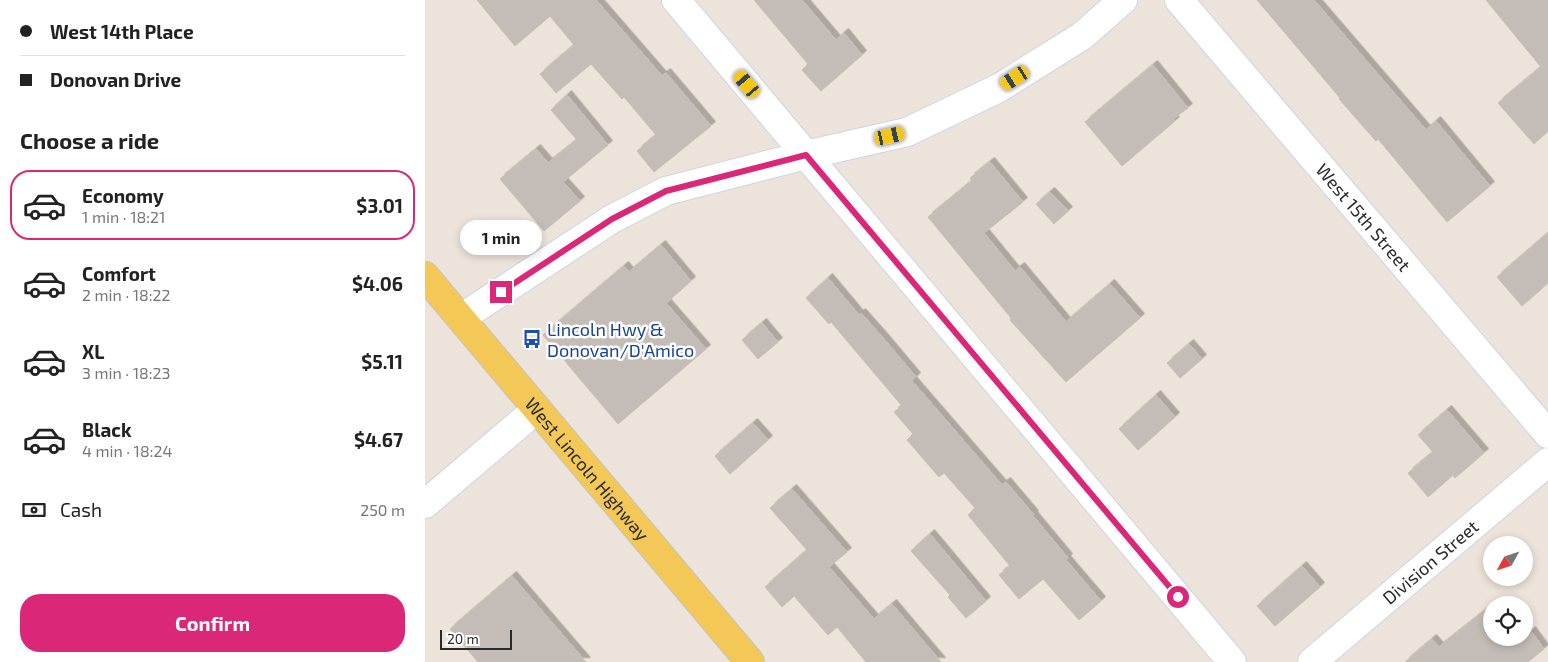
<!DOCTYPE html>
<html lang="en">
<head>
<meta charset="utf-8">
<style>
  :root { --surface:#fff; --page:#f6f6f6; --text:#222; --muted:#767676; --line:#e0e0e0; --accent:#db2777 }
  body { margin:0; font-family:"Exo 2",sans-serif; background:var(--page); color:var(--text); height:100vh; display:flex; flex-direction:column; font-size:19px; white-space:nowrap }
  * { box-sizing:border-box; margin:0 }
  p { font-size:16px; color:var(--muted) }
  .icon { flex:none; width:28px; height:28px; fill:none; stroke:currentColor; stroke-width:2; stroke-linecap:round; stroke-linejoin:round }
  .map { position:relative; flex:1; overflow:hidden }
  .sheet { display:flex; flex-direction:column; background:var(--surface); width:425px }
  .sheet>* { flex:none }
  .top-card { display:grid; align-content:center; height:110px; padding:0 20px; background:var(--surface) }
  .needle { width:32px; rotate:230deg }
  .tools { position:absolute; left:1058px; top:536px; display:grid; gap:10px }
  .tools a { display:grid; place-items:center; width:50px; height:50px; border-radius:50%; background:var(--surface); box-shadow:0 2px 8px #0003; font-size:25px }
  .scale { position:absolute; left:15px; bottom:12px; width:72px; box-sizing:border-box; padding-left:5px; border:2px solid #292929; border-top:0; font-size:14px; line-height:18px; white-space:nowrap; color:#292929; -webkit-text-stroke:4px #fff; paint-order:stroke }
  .end { position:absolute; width:22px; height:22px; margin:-11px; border:6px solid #db2777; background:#fff; box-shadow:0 0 0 2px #fff }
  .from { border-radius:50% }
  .bubble { position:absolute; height:35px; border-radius:18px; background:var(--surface); box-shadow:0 2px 8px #0003; font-size:16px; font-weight:700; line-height:35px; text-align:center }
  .car { position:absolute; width:15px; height:30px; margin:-15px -8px; border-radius:6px; box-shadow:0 0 4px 1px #0007; background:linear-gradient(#f5c518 24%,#345 0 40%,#f5c518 0 76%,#345 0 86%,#f5c518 0) }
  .top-card b { display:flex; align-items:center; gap:18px; height:48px; font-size:19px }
  .top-card b+b { border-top:1px solid var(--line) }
  .top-card i { width:12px; height:12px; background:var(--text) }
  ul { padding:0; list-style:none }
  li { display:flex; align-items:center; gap:15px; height:70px; margin:0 10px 8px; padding:0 10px; border:2px solid transparent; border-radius:20px }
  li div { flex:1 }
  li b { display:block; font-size:19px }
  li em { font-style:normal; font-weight:700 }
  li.selected { border-color:var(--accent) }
  li>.icon { width:45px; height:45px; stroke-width:1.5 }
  h2 { padding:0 20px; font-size:22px; line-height:60px }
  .pay { display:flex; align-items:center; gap:12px; height:55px; padding:0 20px; font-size:19px }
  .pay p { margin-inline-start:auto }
  .action { display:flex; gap:10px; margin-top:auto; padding:10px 20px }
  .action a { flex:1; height:58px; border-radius:20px; background:var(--accent); color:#fff; font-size:20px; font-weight:700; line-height:58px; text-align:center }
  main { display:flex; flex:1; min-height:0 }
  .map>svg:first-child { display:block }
  .building { fill:#c4bdb7; stroke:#c7bfb4; filter:url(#shadow) }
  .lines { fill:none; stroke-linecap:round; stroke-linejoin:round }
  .minor-casing { stroke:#cfd4e2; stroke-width:30 }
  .primary-casing { stroke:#c3c3c3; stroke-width:30 }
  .minor { stroke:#fff; stroke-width:28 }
  .primary { stroke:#f4c856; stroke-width:28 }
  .route { stroke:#db2777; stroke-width:6 }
  .labels { text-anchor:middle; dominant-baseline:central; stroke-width:5; stroke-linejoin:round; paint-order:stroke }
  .street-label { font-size:18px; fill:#292929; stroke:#fff }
  .transit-label { font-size:18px; fill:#164399; stroke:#fff; text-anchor:start }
</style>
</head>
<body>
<main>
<section class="sheet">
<div class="top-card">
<b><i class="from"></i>West 14th Place</b>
<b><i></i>Donovan Drive</b>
</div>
<h2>Choose a ride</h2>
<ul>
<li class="selected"><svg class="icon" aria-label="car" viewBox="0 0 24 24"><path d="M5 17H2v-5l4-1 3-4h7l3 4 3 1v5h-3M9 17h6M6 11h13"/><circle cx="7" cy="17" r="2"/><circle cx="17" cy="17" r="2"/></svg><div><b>Economy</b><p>1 min · 18:21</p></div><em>$3.01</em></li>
<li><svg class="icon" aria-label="car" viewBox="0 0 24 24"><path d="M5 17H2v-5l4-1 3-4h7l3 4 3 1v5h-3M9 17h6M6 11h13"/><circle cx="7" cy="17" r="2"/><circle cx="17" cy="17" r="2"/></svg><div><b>Comfort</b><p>2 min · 18:22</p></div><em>$4.06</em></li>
<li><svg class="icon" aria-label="car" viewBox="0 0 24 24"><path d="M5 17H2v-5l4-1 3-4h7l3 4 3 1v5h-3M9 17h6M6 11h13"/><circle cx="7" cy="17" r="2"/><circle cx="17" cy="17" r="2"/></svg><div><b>XL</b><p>3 min · 18:23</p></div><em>$5.11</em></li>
<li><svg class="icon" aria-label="car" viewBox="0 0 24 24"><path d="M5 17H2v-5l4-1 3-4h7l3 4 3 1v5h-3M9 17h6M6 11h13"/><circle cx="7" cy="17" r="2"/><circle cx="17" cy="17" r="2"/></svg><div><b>Black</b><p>4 min · 18:24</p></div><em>$4.67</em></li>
</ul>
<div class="pay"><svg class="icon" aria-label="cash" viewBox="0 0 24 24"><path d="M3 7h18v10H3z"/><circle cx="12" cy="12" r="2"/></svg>Cash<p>250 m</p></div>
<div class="action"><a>Confirm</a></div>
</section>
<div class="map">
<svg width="1123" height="662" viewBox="0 0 1123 662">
  <defs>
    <filter id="shadow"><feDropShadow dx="4.5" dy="-4.5" stdDeviation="0" flood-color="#0004"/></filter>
  </defs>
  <rect width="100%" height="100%" fill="#ece3da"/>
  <g class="building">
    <path d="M52,0H171L237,76L241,73L286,126L229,172L212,151L231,135L199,97L197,99L166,64L131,93L115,74L149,45L125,16L90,46Z"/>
    <path d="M329,0H377L411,40L419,33L437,55L396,91L377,70L383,64Z"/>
    <path d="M832,0H889L1001,130L1011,121L1065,186L1022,222L953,139L951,141L914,99L915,98Z"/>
    <path d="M1061,0H1123V131L1109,144L1073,103L1116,67Z"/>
    <path d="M728,65L763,108L748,119L750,121L697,166L660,122Z"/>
    <path d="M142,95L183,145L138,182L155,201L119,231L75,179L111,149L123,163L152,140L126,110Z"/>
    <path d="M565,162L598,202L559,233L590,271L595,267L641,322L685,284L715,318L641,382L585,320L586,318L503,217L547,181L545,178Z"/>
    <path d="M625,192L643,211L629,224L611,204Z"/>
    <path d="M1123,233V283L1097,306L1072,277Z"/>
    <path d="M236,245L266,281L241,303L281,349L193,424L118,335L199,266L204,272Z"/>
    <path d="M403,278L434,315L436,313L459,339L491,377L487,381L577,485L581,482L609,515L608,516L643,558L641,560L676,601L654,620L618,579L594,599L574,575L585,566L543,515L550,508L519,473L514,477L482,440L488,434L469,412L477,406L406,322L404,324L381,298Z"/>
    <path d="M337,323L353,342L333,359L317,340Z"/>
    <path d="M764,344L777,359L755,378L742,363Z"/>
    <path d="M731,395L750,417L713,450L694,429Z"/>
    <path d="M1022,410L1059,453L1030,478L1028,475L1003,497L983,473L1008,452L993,435Z"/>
    <path d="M328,423L343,440L305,474L290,456Z"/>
    <path d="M367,489L422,552L404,567L449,619L467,604L516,662H441L412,627L403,635L369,596L357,607L340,587L382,550L345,508Z"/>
    <path d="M505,534L561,601L541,618L523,597L525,595L486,551Z"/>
    <path d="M877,566L895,587L850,626L832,606Z"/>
    <path d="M87,576L161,662H53L25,629Z"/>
    <path d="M1066,606V638H1099L1106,631L1119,649L1103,662H980L1007,639L1014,647Z"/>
  </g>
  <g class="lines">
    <g class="minor-casing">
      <g id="minor">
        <path d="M251,0L807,662"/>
        <path id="s1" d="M754,0L1123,434"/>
        <path d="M36,318L187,219L241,191L381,155L482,132L574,88L657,36L698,0"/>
        <path d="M0,504L112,409"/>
        <path id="s2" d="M887,662L1123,462"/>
      </g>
    </g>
    <g class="primary-casing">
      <g id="primary">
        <path id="s3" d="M0,276L325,662"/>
      </g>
    </g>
    <use href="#minor" class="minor"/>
    <use href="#primary" class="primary"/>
  </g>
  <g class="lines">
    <path class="route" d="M76,292L187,219L241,191L381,155L753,597"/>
  </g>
  <defs>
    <g id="bus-bare" transform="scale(1.5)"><path d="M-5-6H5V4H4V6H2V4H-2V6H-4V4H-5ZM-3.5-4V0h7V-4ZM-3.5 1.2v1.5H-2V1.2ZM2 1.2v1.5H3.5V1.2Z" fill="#1a4fb4" stroke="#fff" stroke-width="2.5" paint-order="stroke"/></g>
  </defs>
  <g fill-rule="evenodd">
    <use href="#bus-bare" x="107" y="339"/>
  </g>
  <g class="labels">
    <g class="street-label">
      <text stroke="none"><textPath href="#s1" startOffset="285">West 15th Street</textPath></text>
      <text stroke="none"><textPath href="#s3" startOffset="252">West Lincoln Highway</textPath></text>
      <text stroke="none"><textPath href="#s2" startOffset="155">Division Street</textPath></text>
    </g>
    <g class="transit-label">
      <text x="122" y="329">Lincoln Hwy &amp;<tspan x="122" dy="21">Donovan/D'Amico</tspan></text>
    </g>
  </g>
</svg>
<div class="tools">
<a><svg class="needle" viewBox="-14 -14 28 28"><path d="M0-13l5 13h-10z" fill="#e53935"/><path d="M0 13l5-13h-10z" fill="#767676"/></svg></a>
<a><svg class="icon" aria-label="locate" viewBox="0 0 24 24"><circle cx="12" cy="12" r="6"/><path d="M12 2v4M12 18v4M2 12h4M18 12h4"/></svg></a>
</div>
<div class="scale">20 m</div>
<i class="end from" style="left:753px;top:597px"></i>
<i class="end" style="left:76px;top:292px"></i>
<div class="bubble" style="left:35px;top:220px;width:82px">1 min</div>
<i class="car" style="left:590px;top:78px;rotate:238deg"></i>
<i class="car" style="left:322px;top:84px;rotate:320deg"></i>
<i class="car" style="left:465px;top:136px;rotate:77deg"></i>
</div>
</main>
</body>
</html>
